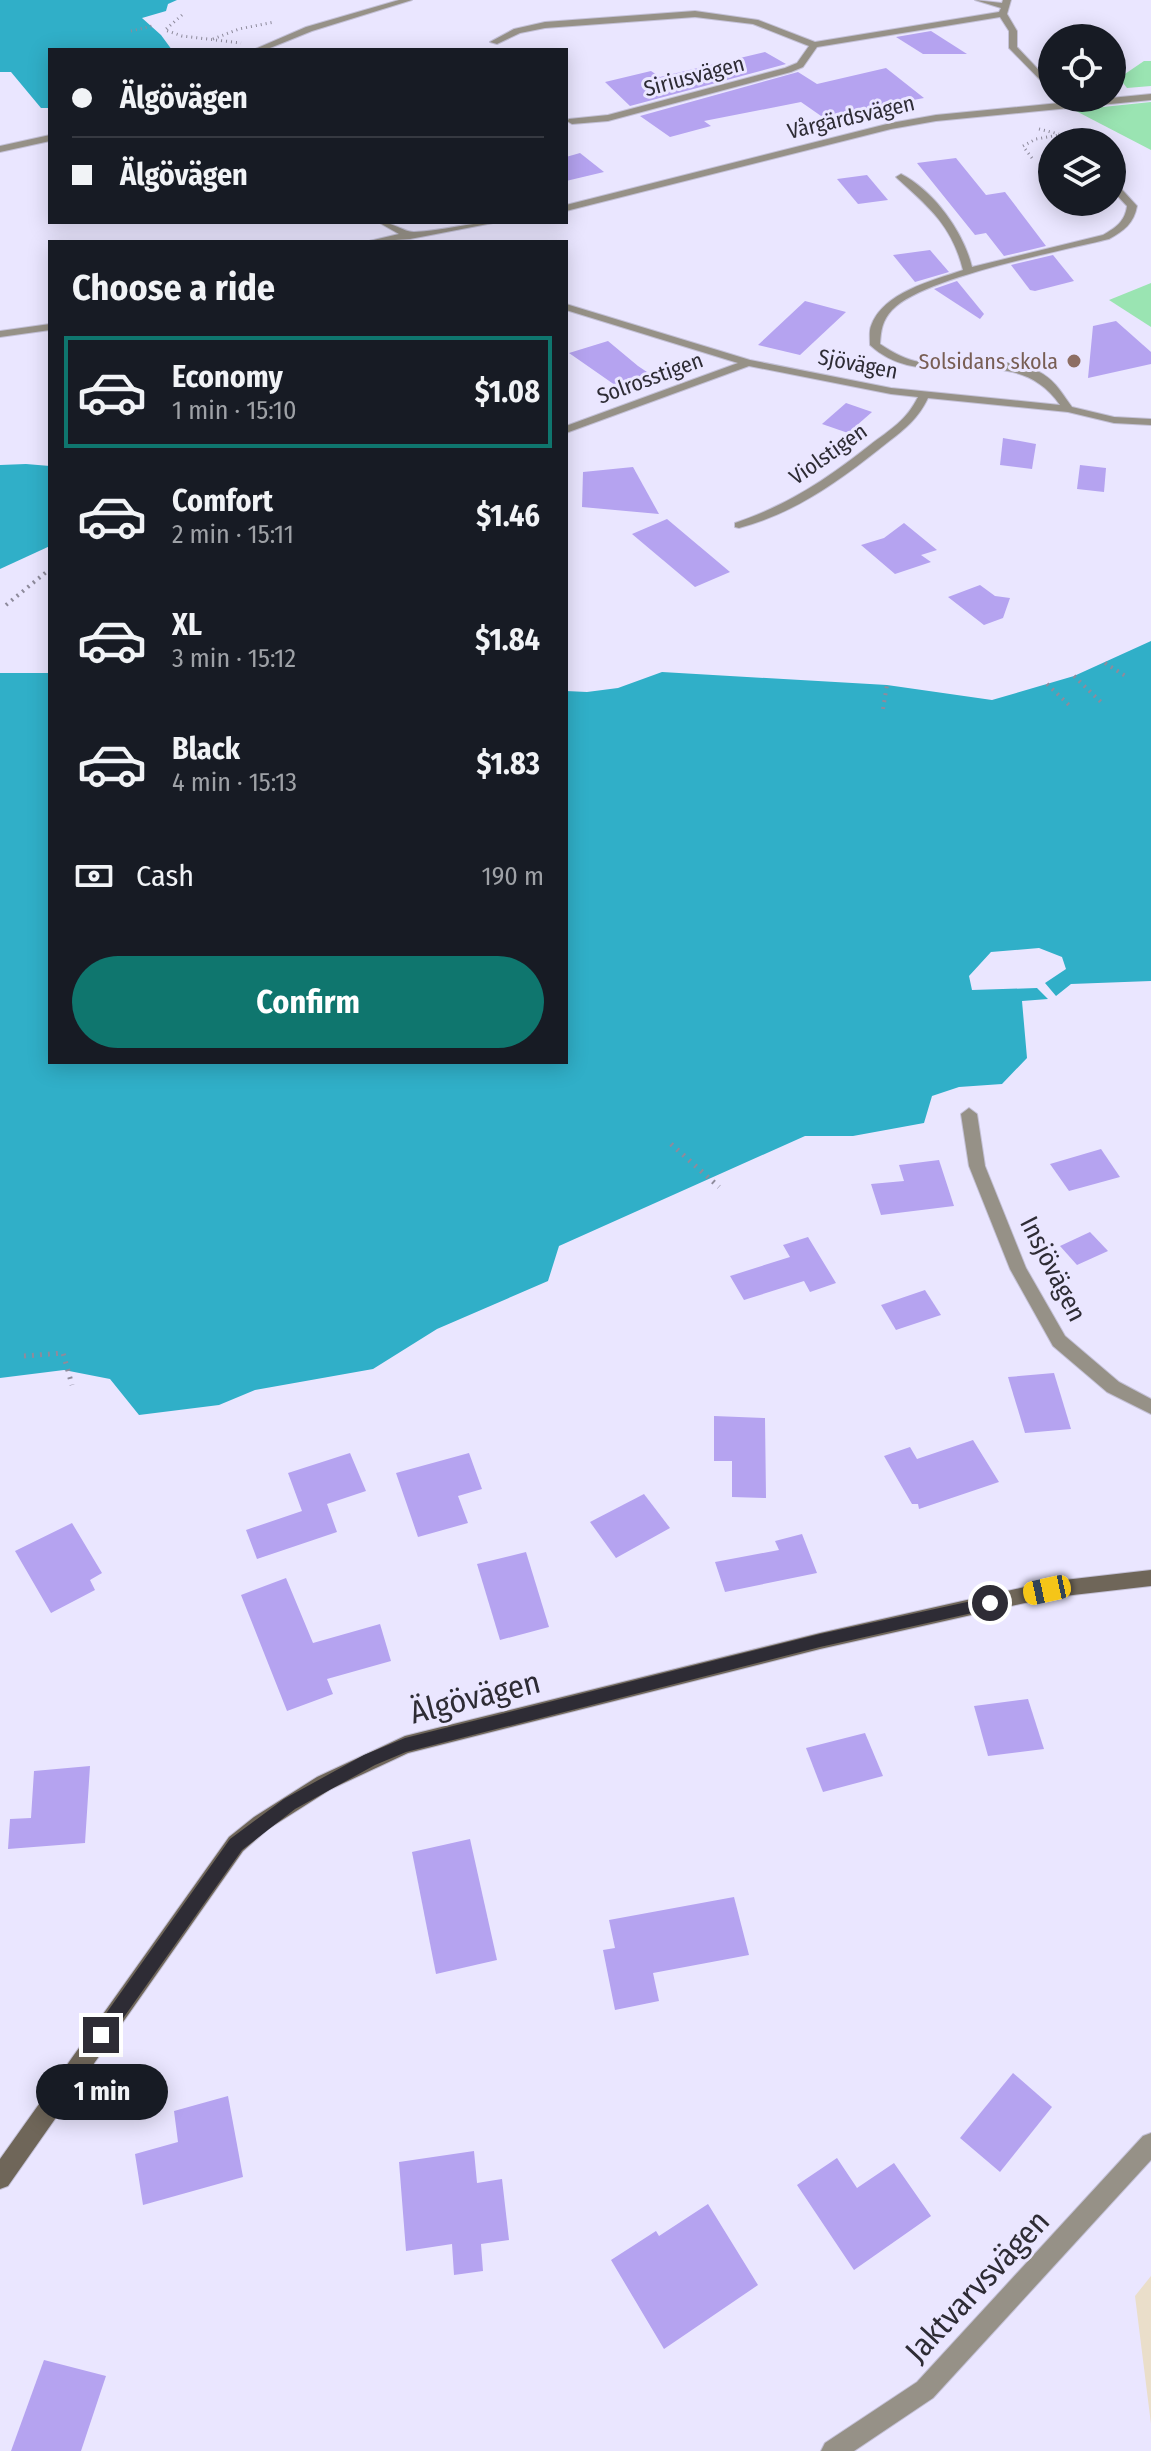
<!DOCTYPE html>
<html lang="en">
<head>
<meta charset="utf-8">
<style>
  :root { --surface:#171b24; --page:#20242c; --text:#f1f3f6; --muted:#9ea1a6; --line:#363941; --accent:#0f766e }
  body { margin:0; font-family:"Fira Sans Condensed",sans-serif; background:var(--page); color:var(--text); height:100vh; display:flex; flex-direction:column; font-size:30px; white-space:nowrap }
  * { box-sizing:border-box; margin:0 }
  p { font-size:26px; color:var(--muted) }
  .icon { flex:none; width:44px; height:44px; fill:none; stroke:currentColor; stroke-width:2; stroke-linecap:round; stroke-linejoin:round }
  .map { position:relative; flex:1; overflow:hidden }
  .panel { position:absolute; left:48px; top:240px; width:520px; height:824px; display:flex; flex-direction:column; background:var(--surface); border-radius:0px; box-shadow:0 4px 20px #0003 }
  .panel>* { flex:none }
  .guide { position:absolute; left:48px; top:48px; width:520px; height:176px; border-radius:0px; box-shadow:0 4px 20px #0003; display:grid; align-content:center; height:176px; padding:0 24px; background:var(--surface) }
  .tools { position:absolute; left:1038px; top:24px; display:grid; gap:16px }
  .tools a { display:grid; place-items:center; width:88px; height:88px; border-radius:50%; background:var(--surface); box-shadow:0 4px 20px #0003; font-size:40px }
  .end { position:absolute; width:36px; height:36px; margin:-18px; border:10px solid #2e2c35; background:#fff; box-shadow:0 0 0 4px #fff }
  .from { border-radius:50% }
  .bubble { position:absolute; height:56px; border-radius:28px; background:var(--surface); box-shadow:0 4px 20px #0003; font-size:26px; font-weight:700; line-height:56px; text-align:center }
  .car { position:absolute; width:24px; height:48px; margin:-24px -12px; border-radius:10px; box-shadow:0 0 6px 2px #0007; background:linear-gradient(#f5c518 24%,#345 0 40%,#f5c518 0 76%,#345 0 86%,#f5c518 0) }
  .guide b { display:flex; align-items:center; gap:28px; height:76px; font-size:30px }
  .guide b+b { border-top:2px solid var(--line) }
  .guide i { width:20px; height:20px; background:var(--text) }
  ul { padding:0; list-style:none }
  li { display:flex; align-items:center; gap:24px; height:112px; margin:0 16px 12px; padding:0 8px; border:4px solid transparent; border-radius:0px }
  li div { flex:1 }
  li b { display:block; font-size:30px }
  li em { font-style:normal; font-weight:700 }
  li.selected { border-color:var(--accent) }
  li>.icon { width:72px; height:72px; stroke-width:1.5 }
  h2 { padding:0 24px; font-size:36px; line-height:96px }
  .pay { display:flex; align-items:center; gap:20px; height:88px; padding:0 24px; font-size:30px }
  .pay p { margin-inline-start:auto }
  .primary-button { display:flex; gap:16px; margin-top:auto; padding:16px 24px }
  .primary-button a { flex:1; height:92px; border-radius:48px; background:var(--accent); color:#fff; font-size:32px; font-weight:700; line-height:92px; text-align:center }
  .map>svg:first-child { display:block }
  .industrial { fill:#eadeca }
  .green { fill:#9ae4b2 }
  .water { fill:#30afc8 }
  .building { fill:#b5a3f0 }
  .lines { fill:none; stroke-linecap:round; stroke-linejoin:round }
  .street-casing { stroke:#c4c1d7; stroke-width:2 }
  .secondary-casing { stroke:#c4c1d7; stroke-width:2 }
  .path-far2 { stroke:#8e8b9c; stroke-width:3; stroke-dasharray:1 4; stroke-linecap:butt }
  .path-far1 { stroke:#8e8b9c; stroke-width:4; stroke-dasharray:2 5; stroke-linecap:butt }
  .path { stroke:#8e8b9c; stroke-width:5; stroke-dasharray:2 6; stroke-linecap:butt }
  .street { fill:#969187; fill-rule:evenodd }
  .secondary { fill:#6f6659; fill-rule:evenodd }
  .route { fill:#2e2c35 }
  .education-dot { fill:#8d6e63; stroke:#eae6ff; stroke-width:3 }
  .labels { text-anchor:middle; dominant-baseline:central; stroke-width:6; stroke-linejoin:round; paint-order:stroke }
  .far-street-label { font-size:22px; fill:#2e2c35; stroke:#eae6ff }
  .far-education-label { font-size:22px; fill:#785e54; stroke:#eae6ff; text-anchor:end }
  .street-label { font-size:26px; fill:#2e2c35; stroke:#eae6ff }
  .near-street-label { font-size:32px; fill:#2e2c35; stroke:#eae6ff }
</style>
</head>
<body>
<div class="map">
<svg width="1151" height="2451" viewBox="0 0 1151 2451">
  <rect width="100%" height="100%" fill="#eae6ff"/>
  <path class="industrial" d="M1151,2276V2424L1135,2296Z"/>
  <g class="green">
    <path d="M1144,61H1151V86L1127,88L1119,78Z"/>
    <path d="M1151,102V150L1074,110Z"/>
    <path d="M1151,283V327L1109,300Z"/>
  </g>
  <g class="water">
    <path d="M0,0H177L168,4L166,11L142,18L161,35L172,50H50V108H41L11,72H0Z"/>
    <path d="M26,464L50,466V546L0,569V465Z"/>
    <path d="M1151,641V981L1071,984L1056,996L1045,983L1066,969L1062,957L1039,948L991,952L969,976L972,990L1037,988L1048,999L1022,1001L1027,1058L1002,1084L959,1087L932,1096L924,1123L853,1136H805L559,1246L548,1281L437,1329L373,1369L255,1390L219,1405L139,1415L110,1379L64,1370L0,1378V673H50V1062H566V691L587,692L618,688L662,672L887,685L992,700L1074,676Z"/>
  </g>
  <g class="building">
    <path d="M931,31L967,54H923L896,37Z"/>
    <path d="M765,52L786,64L630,106L605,82L651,71L660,77Z"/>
    <path d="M886,68L924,98L871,108L879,113L834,125L801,102L704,121L711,126L670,137L640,116L798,72L817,84Z"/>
    <path d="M580,153L604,172L566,181V157Z"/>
    <path d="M956,158L986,195L1005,192L1046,246L1004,256L986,233L975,235L917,163Z"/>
    <path d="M867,175L888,200L858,204L837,179Z"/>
    <path d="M930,250L949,272L915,282L893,255Z"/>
    <path d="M1053,255L1074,281L1035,291L1030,290L1011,265Z"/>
    <path d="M957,281L984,314L980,319L934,289Z"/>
    <path d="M805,301L846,312L800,355L758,345Z"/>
    <path d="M1116,321L1151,352V364L1088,378L1093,326Z"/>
    <path d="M608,341L638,366L659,380L625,392L569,353Z"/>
    <path d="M846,403L872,412L848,433L822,424Z"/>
    <path d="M1003,438L1036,444L1032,469L1000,465Z"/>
    <path d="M1080,465L1106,468L1104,492L1077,489Z"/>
    <path d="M633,467L659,514L582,507L583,472Z"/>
    <path d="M667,519L730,572L695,587L632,534Z"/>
    <path d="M904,523L937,550L921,555L931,562L895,574L861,545L884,538Z"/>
    <path d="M980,585L995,596L1010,598L1003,618L984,625L948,597Z"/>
    <path d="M1101,1149L1120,1177L1069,1191L1050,1164Z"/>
    <path d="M939,1160L954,1206L881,1215L871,1184L904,1181L899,1165Z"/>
    <path d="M1090,1232L1108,1251L1077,1265L1060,1246Z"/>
    <path d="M808,1237L836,1283L810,1292L804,1281L744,1300L730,1276L790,1257L783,1245Z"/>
    <path d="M925,1290L941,1315L896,1330L881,1305Z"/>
    <path d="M1054,1373L1071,1429L1025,1433L1008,1377Z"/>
    <path d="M714,1416L765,1418L766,1498L732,1497V1461H714Z"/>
    <path d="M973,1440L999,1482L919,1509L918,1504H912L884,1456L910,1447L917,1459Z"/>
    <path d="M350,1453L366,1491L327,1504L337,1532L257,1559L246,1530L302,1511L288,1473Z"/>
    <path d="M469,1453L482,1489L458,1496L468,1523L418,1537L396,1473Z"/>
    <path d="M644,1494L670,1528L616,1558L590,1522Z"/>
    <path d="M72,1523L102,1573L90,1580L95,1590L51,1613L15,1551Z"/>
    <path d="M802,1534L817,1573L725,1592L715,1562L779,1550L775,1541Z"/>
    <path d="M526,1552L549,1627L500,1640L477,1564Z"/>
    <path d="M286,1578L313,1643L380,1624L391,1661L327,1679L333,1694L287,1711L241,1595Z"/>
    <path d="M1028,1699L1044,1749L988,1756L974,1706Z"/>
    <path d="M865,1733L883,1776L823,1792L806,1748Z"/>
    <path d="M90,1766L85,1843L8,1849L10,1819L31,1818L34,1771Z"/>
    <path d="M470,1839L497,1960L436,1974L412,1852Z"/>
    <path d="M734,1897L749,1955L653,1973L659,2001L615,2010L603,1950L615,1948L609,1920Z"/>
    <path d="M1013,2073L1052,2107L1000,2172L960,2138Z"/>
    <path d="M228,2096L243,2177L143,2205L135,2154L178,2142L174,2111Z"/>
    <path d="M474,2151L477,2183L502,2179L509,2240L481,2244L483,2271L454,2275L452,2244L406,2251L399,2162Z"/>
    <path d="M837,2158L857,2188L894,2163L931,2216L854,2270L797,2185Z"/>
    <path d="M708,2204L758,2285L664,2349L611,2260L656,2231L659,2236Z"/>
    <path d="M44,2360L106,2376L81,2451H11Z"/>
  </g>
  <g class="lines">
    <g class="street-casing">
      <g id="street">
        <path d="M399,0H412L312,31L265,50H253L306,27Z"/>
        <path d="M975,0L1002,3L1003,0H1011L1007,14L1017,31V47L1052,84V92L1009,48V31L1000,17L817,47L803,67L791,72L608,121L572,124L567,121L569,119L608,115L785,68L797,63L809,46L753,24L695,17L545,28L520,33L497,44L490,42L514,29L545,22L695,11L758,20L815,42L999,12L1001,8Z"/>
        <path d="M1151,94V100L936,121L891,129L566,211V205L891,123L936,115Z"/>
        <path d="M50,135V141L0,152V146Z"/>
        <path d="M1045,164H1052V170L1042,169V165Z"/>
        <path d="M901,174C934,191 963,231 972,267L1103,235C1115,228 1125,222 1127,206L1112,190V181L1115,182L1137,206C1134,223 1124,231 1109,239C1062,251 923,277 892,310C882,321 881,330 880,344C892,352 906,360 920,362C960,368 1006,352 1043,374C1056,382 1063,395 1072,407L1114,417L1151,419V425L1114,423L1068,412L928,398C916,423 899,433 878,450C835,484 792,514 739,528L735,527V523C788,505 827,479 870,445C891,429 906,421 918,397L891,394L749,366L566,433V426L738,363L566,310V304L750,360L891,388L1060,405C1012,335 927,398 870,345C870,339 869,331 871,326C883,292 932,281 963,270C952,226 930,208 898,179L896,177Z"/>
        <path d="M378,222C394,222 403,232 414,232C443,231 469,222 498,222L410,239L365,242L399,234Z"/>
        <path d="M50,324V330L0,337V331Z"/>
        <path d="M969,1108L977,1114L985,1166L1026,1268L1065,1336L1119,1382L1151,1399V1414L1107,1392L1053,1346L1010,1269L969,1166L961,1114Z"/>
        <path d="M1151,2133V2160L933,2398L854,2451H821L825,2443L917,2382L1143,2136Z"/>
      </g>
    </g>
    <g class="secondary-casing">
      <path id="secondary" d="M1151,1570V1586L1047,1598L820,1649L408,1753L331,1789L268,1829L243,1851L8,2186L0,2189V2159L229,1837L254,1817L317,1777L405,1736L820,1633L1047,1582Z"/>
    </g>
    <g class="path-far2">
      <path d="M182,15L165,30L182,36L241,43"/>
      <path d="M131,31L152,26"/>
      <path d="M213,39L239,29L274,22"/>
      <path d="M1039,129L1059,134"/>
      <path d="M1032,158L1023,146L1036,139L1059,135"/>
    </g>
    <g class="path-far1">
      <path d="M6,605L50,569"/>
      <path d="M1105,663L1127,677"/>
      <path d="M1074,676L1102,703"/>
      <path d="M1047,684L1069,705"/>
      <path d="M883,709L887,685"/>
    </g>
    <g class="path">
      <path d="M671,1144L719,1187"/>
      <path d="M24,1356L63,1353L72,1385"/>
    </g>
    <use href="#street" class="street"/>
    <use href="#secondary" class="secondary"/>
  </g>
  <path class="route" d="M990,1597L997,1603L990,1609L820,1647L406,1752L375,1765L295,1809L242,1850L107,2041L101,2044L95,2041L93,2035L95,2029L230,1839L284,1799L364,1755L405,1738L820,1634Z"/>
  <circle class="education-dot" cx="1074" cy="361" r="8"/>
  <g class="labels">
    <g class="far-street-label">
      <text transform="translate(694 76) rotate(-15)">Siriusvägen</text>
      <text transform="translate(851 117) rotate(-13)">Vårgärdsvägen</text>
      <text transform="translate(858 364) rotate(11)">Sjövägen</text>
      <text transform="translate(650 378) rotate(-20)">Solrosstigen</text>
      <text transform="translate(828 454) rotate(-35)">Violstigen</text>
    </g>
    <g class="far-education-label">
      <text x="1058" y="361">Solsidans skola</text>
    </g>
    <g class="street-label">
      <text transform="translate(1053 1269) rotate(63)">Insjövägen</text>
    </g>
    <g class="near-street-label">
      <text transform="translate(475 1697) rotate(-14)">Älgövägen</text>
      <text transform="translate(977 2286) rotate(-47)">Jaktvarvsvägen</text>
    </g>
  </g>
</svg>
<div class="tools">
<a><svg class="icon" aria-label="locate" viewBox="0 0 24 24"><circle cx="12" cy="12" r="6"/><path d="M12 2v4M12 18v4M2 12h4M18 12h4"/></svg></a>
<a><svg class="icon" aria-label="layers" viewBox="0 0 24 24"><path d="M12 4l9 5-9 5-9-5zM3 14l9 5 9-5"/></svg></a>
</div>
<i class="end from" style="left:990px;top:1603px"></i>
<i class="end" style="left:101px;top:2035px"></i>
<div class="bubble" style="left:36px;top:2064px;width:132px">1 min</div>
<i class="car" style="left:1047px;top:1590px;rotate:258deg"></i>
<div class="guide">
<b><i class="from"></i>Älgövägen</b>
<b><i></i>Älgövägen</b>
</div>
<section class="panel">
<h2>Choose a ride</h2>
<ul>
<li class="selected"><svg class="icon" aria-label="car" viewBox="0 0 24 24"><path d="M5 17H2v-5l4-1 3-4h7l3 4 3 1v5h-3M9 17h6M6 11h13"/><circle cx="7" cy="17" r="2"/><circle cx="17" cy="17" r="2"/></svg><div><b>Economy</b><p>1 min · 15:10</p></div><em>$1.08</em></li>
<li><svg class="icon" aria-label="car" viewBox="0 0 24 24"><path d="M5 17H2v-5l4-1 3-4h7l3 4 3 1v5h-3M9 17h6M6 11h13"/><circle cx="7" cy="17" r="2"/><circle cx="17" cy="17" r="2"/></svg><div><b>Comfort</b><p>2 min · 15:11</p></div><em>$1.46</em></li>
<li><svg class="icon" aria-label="car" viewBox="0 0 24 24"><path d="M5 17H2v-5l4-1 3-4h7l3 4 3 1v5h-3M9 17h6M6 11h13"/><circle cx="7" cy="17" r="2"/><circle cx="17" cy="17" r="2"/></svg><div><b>XL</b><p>3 min · 15:12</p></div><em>$1.84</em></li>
<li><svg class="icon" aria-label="car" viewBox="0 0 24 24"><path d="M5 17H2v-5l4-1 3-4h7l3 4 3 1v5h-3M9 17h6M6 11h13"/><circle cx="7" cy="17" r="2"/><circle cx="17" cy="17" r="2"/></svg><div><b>Black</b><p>4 min · 15:13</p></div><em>$1.83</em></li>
</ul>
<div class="pay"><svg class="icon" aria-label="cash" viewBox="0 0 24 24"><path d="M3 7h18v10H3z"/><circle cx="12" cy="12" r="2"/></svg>Cash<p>190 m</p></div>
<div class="primary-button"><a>Confirm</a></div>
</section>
</div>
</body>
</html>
